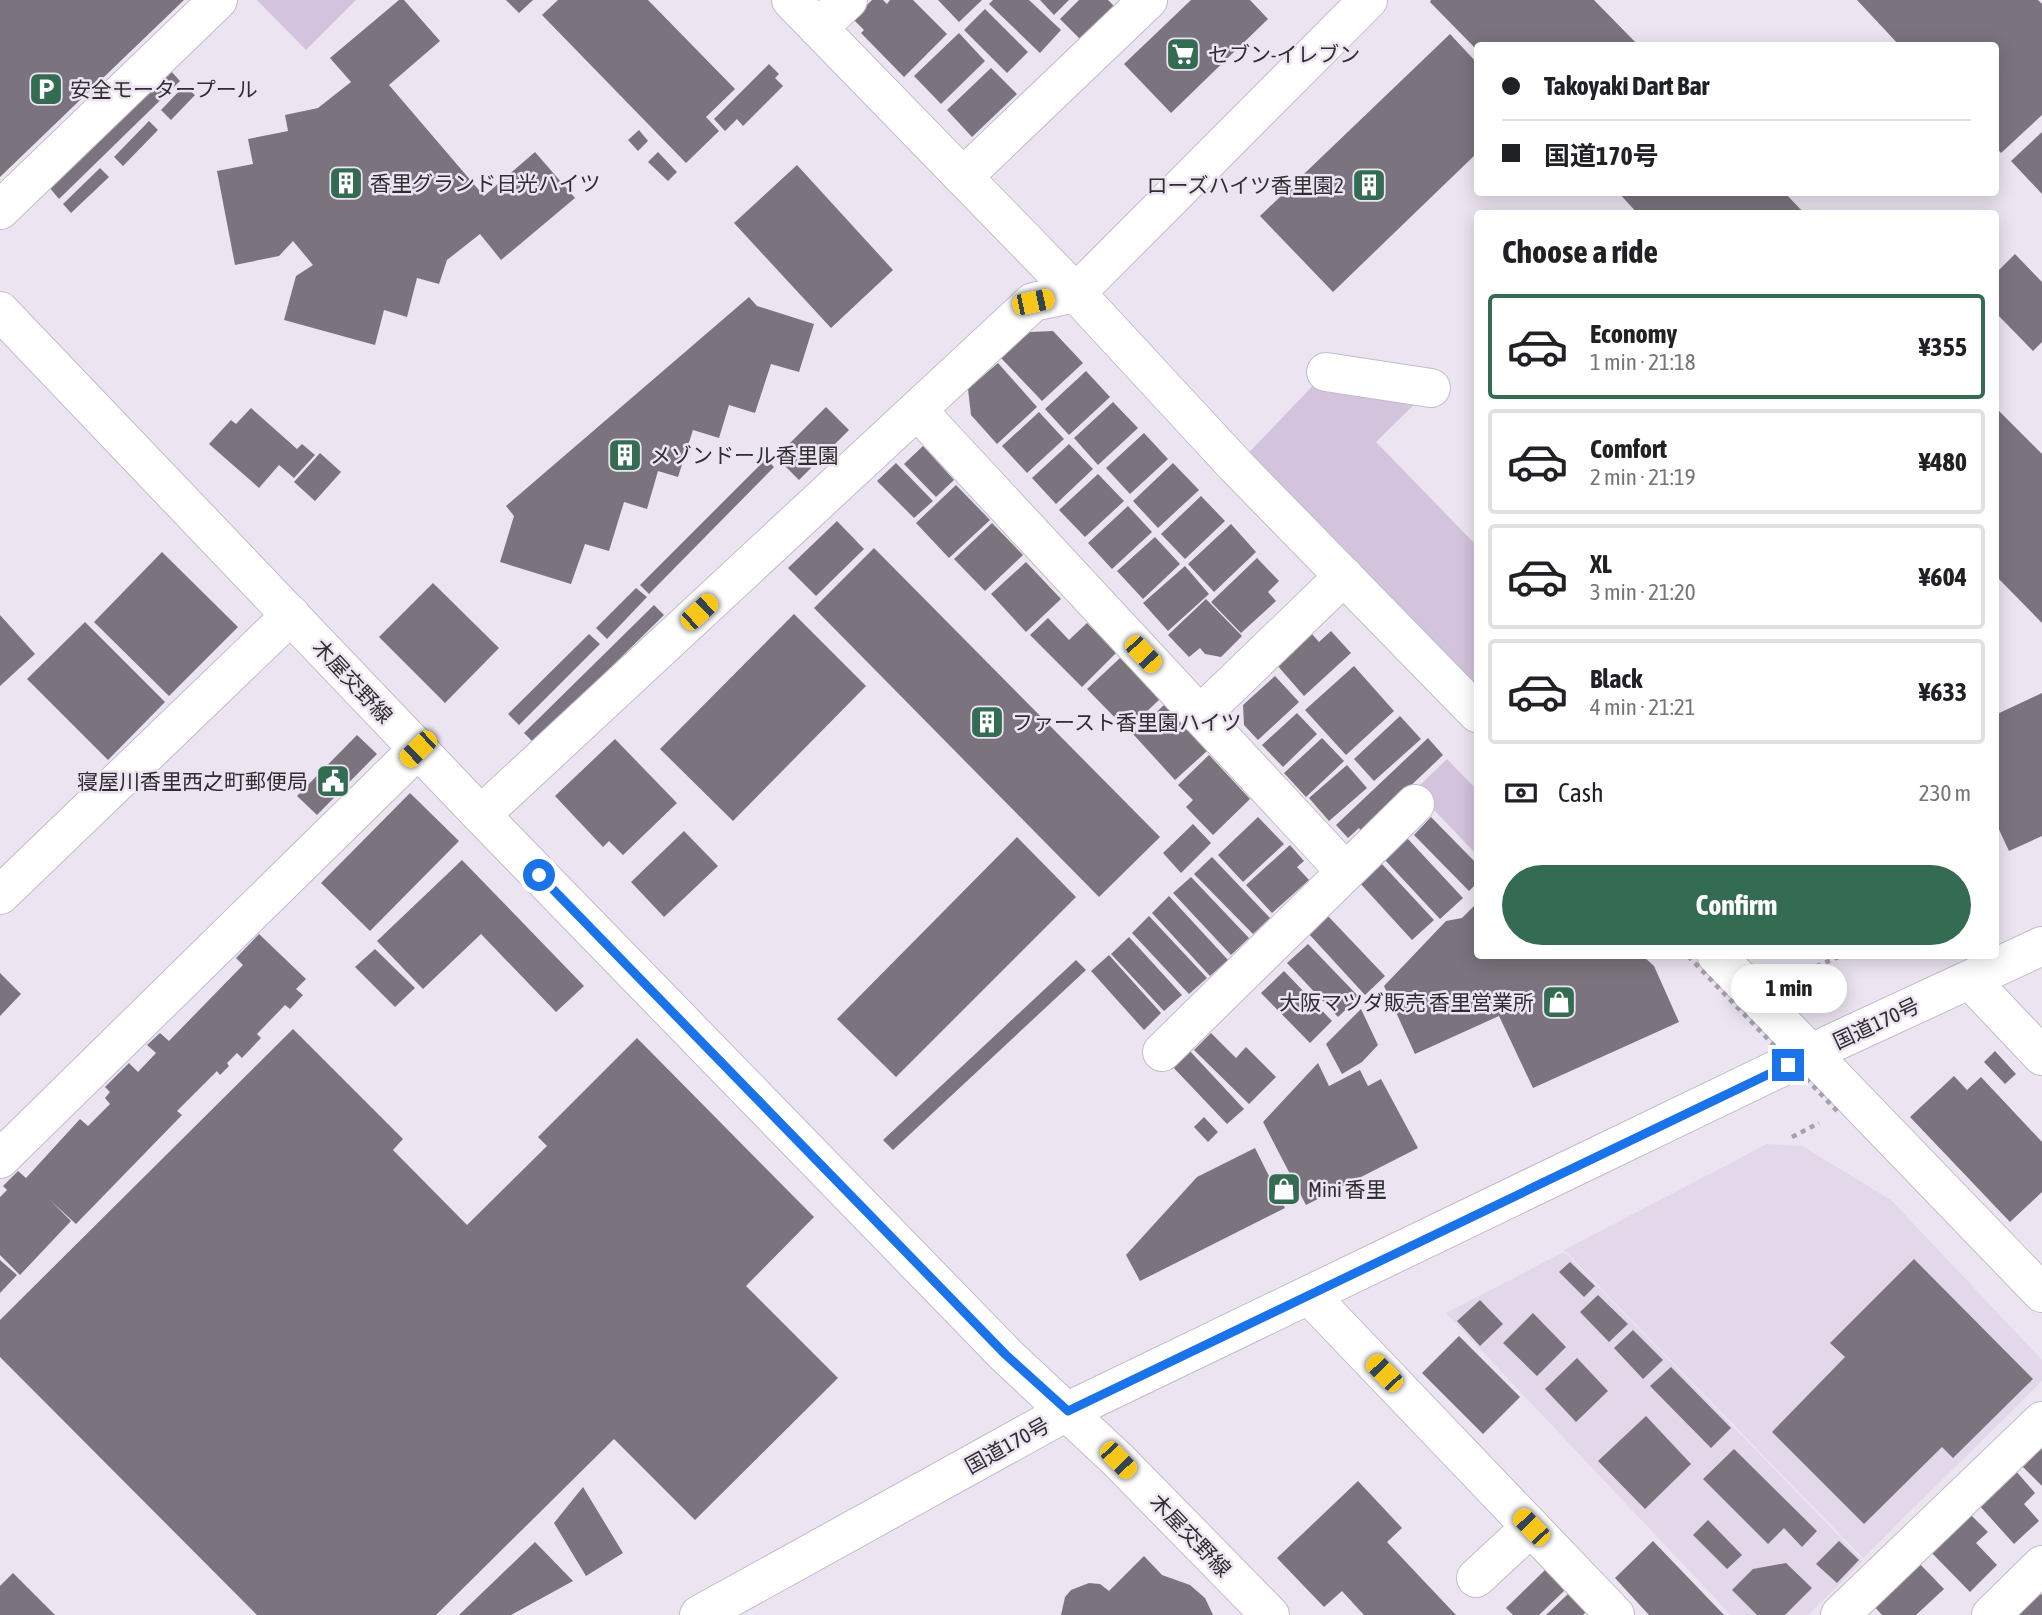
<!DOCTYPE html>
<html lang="en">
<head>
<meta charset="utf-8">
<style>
  :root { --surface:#fff; --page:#f2f2f2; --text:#202124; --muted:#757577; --line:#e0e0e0; --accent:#346c53 }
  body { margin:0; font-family:"Asap Condensed","Noto Sans JP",sans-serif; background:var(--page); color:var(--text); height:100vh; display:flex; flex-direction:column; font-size:26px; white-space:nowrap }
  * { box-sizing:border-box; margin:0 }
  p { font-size:23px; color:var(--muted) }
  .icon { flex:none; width:38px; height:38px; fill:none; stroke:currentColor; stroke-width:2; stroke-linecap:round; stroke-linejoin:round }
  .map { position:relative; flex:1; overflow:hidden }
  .panel { position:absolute; left:1474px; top:210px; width:525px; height:749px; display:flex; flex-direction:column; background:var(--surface); border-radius:7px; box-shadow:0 4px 18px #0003 }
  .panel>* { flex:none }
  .top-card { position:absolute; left:1474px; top:42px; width:525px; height:154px; border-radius:7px; box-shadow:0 4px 18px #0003; display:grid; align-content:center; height:154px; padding:0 28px; background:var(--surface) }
  .end { position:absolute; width:32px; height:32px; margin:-16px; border:9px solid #1a73e8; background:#fff; box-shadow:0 0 0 4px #fff }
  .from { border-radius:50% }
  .bubble { position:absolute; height:49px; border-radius:24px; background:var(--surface); box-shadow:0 4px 18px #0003; font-size:23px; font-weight:700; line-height:49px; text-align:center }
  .car { position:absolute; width:21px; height:42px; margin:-21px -10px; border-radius:9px; box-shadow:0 0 5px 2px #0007; background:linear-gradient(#f5c518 24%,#345 0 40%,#f5c518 0 76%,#345 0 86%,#f5c518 0) }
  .top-card b { display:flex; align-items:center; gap:24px; height:66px; font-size:26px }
  .top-card b+b { border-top:2px solid var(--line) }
  .top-card i { width:18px; height:18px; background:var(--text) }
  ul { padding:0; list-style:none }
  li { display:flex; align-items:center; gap:21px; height:105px; margin:0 14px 10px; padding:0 14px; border:4px solid var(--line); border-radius:7px }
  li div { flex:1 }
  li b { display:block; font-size:26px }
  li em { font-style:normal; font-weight:700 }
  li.current { border-color:var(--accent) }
  li>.icon { width:63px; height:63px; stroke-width:1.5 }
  h2 { padding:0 28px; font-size:32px; line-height:84px }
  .pay { display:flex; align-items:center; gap:18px; height:77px; padding:0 28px; font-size:26px }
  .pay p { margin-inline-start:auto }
  .primary-button { display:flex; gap:14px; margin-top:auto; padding:14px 28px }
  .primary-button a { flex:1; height:80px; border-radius:42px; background:var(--accent); color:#fff; font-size:28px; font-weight:700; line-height:80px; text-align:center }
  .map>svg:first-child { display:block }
  .built { fill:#e3d7ea }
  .green { fill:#d3c3dc }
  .building { fill:#7b747e }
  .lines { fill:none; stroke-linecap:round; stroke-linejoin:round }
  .minor-casing { stroke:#c3bcc8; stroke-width:40 }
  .major-casing { stroke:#c3bcc8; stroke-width:40 }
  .highway-casing { stroke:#c3bcc8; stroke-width:40 }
  .path { stroke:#a5a0a9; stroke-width:4.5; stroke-dasharray:5 5; stroke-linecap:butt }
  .minor { stroke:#fff; stroke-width:38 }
  .major { stroke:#fff; stroke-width:38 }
  .highway { stroke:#fff; stroke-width:38 }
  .path-bridge { stroke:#a5a0a9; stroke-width:4.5; stroke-dasharray:5 5; stroke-linecap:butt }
  .route { stroke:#1a73e8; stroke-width:9 }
  .labels { text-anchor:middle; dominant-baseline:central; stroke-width:5; stroke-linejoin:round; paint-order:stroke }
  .poi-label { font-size:21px; fill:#2f2d31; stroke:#ece5f1; text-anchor:start }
  .street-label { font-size:21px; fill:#2f2d31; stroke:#ece5f1 }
</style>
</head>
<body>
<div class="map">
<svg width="2042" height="1615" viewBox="0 0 2042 1615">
  <rect width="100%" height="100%" fill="#ece5f1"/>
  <g class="built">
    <path d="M1767,1144L1802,1146L1891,1200L2042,1360V1381L1863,1558L1564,1250Z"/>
    <path d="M1564,1252L1863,1561L1808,1615H1731L1446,1313Z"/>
  </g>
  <g class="green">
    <path d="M257,0H356L306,50Z"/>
    <path d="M1326,372L1431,388L1376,442L1477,546V709L1236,466Z"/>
    <path d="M1447,759L1477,790V855L1415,790Z"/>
  </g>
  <g class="building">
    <path d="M0,0H184L0,177Z"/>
    <path d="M399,0H404L440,41L389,85L484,196L535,152L575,198L501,260L480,234L447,260L439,284L417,278L407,317L384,310L375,345L284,320L296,276L313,265L293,241L279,256L235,265L217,171L253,164L248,139L288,131L285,115L318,108L351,82L330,58Z"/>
    <path d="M506,0H533L519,13Z"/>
    <path d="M558,0H648L735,89L706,117L719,131L686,163L542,15Z"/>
    <path d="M872,0H883L887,4L890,0H913L947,34L904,77L861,33L864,30L853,19Z"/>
    <path d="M938,0H982L959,22Z"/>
    <path d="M993,0H1029L1061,30L1040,53L989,4Z"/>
    <path d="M1040,0H1069L1054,15Z"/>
    <path d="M1079,0H1108L1114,6L1081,40L1060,19Z"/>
    <path d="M1191,0H1250L1268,19L1171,113L1124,64Z"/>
    <path d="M1431,0H1594L1639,46H1477V50L1430,2Z"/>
    <path d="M1857,0H2038L2042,4V115L2001,153L1995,146V46H1900Z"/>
    <path d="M985,9L1028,52L1007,73L964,30Z"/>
    <path d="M959,33L985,61L941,104L914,76Z"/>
    <path d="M1450,34L1477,63V153L1333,292L1260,216Z"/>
    <path d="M769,64L779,74L775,78L783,86L743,126L737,119L725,131L714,119Z"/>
    <path d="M991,68L1017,94L972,137L947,110Z"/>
    <path d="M170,70L180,81L59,199L49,187Z"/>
    <path d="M184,86L195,95L171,120L161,110Z"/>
    <path d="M149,121L158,130L123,166L114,157Z"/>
    <path d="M639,130L648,141L638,151L628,140Z"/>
    <path d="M2042,132V194L2011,161Z"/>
    <path d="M658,152L677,172L668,181L648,162Z"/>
    <path d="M797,165L893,270L831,328L734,223Z"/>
    <path d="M100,168L109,177L71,213L63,204Z"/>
    <path d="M1618,192H1784L1805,214H1638Z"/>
    <path d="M2015,254L2042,282V342L2033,351L1995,312V274Z"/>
    <path d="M749,297L757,306L814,324L799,372L771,364L755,413L729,405L719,438L693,430L678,477L658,471L647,509L624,502L609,551L585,544L571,584L500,562L514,516L506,506Z"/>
    <path d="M1053,331L1083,363L1042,401L1001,358L1030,332Z"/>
    <path d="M998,363L1037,407L997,444L971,415L968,389Z"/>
    <path d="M1086,371L1110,397L1069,435L1045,409Z"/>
    <path d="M1113,402L1138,428L1098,465L1074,438Z"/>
    <path d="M826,407L849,430L799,480L776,457Z"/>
    <path d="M1995,407L2042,454V623L1995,575Z"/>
    <path d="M251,408L297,449L302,444L315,455L294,478L279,465L259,488L209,444L231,420L236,424Z"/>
    <path d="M1039,412L1064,439L1027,473L1002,446Z"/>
    <path d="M1144,433L1168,459L1130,494L1106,468Z"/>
    <path d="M1069,444L1093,469L1056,504L1032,478Z"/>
    <path d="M923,446L954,480L936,497L904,464Z"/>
    <path d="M320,453L341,472L315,501L294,482Z"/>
    <path d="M766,459L774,467L649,594L640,585Z"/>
    <path d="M896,463L933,501L914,518L877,481Z"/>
    <path d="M1173,463L1199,490L1158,528L1133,501Z"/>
    <path d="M1098,474L1124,501L1085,537L1059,510Z"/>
    <path d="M956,485L990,520L949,558L916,523Z"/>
    <path d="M1201,496L1225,521L1185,559L1161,534Z"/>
    <path d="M1128,506L1152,532L1112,569L1088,543Z"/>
    <path d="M837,521L864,549L816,596L788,568Z"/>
    <path d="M992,523L1023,555L985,591L954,559Z"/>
    <path d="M1231,524L1256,552L1214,592L1188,564Z"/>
    <path d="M1155,537L1180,564L1143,599L1117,571Z"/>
    <path d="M874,548L1160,837L1099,897L814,608Z"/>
    <path d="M162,552L238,627L169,696L94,622Z"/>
    <path d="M1257,558L1279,581L1268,592L1276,601L1241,633L1211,602Z"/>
    <path d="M1026,562L1061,599L1026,632L991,594Z"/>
    <path d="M1185,566L1209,594L1168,631L1143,603Z"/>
    <path d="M433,583L499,648L445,703L379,637Z"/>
    <path d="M636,588L647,597L607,639L596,628Z"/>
    <path d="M1206,599L1242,636L1221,657L1205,654L1200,648L1189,657L1168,635Z"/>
    <path d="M654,605L664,615L534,743L524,733Z"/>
    <path d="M794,614L866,686L733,821L660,749Z"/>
    <path d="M0,615L35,654L0,686Z"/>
    <path d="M1048,618L1069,640L1087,623L1116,653L1082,687L1030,635Z"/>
    <path d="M85,622L165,702L108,760L27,679Z"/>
    <path d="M1331,631L1351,653L1304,696L1277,665L1312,634L1319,642Z"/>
    <path d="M589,634L600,644L519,725L508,714Z"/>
    <path d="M1120,658L1160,699L1127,730L1087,689Z"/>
    <path d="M1354,666L1394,711L1346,755L1305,710Z"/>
    <path d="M1275,676L1299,702L1258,740L1244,725L1243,705Z"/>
    <path d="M2042,693V836L2009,851L1995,821V715Z"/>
    <path d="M1164,705L1207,751L1175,780L1133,734Z"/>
    <path d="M1297,713L1317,734L1283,767L1262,745Z"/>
    <path d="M1400,716L1421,739L1374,781L1354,759Z"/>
    <path d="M357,735L377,754L317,815L297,796Z"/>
    <path d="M1322,738L1344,761L1306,797L1284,773Z"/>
    <path d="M1428,738L1443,755L1362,832L1359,828L1348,838L1336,825Z"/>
    <path d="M615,739L677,803L623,855L609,841L603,847L555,796Z"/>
    <path d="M1209,755L1250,799L1213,835L1186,807L1193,800L1178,785Z"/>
    <path d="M1347,765L1367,788L1329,821L1309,798Z"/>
    <path d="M410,793L459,841L370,931L321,883Z"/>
    <path d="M1258,817L1284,844L1243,882L1218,855Z"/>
    <path d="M1431,817L1477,864V883L1469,891L1414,835Z"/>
    <path d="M1193,824L1211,843L1181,873L1163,853Z"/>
    <path d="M684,831L718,866L664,917L631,882Z"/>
    <path d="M1017,837L1076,897L896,1077L837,1019Z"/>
    <path d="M1407,838L1463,898L1440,919L1384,859Z"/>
    <path d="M1290,845L1304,861L1297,867L1309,880L1272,913L1246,885Z"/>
    <path d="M1212,857L1270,918L1253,934L1194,874Z"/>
    <path d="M462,860L584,986L556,1012L481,934L423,989L377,941Z"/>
    <path d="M1381,863L1434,920L1412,940L1359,882Z"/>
    <path d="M1191,877L1249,938L1231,955L1173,893Z"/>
    <path d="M1169,896L1228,960L1210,976L1152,913Z"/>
    <path d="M1477,903V956H1643L1654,966L1679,1022L1533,1088L1499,1016L1415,1054L1384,986L1446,921L1462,918Z"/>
    <path d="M1327,915L1385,976L1365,995L1308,933Z"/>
    <path d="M1149,916L1207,978L1189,994L1132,933Z"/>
    <path d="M259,934L306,979L296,989L303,995L290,1009L285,1005L257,1034L261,1038L242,1058L237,1053L227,1063L229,1066L220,1075L217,1071L177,1111L182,1115L76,1224L50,1200L71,1221L20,1275L0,1255V1197L7,1190L3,1186L18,1171L26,1178L80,1119L88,1126L110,1104L105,1098L110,1092L105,1087L129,1063L138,1072L156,1053L147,1045L160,1033L169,1041L243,965L236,958Z"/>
    <path d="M1129,937L1182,995L1164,1011L1111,954Z"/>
    <path d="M1308,944L1359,997L1338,1017L1287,963Z"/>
    <path d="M375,949L415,988L395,1007L355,967Z"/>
    <path d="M1109,955L1161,1013L1144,1030L1091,971Z"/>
    <path d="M1076,960L1086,970L893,1150L883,1140Z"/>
    <path d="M1284,971L1332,1021L1310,1043L1261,993Z"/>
    <path d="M0,973L21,994L0,1016Z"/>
    <path d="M1361,1009L1378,1045L1362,1062L1342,1074L1326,1044Z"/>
    <path d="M293,1029L403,1139L393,1150L467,1225L547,1146L538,1137L637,1038L814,1217L746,1286L838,1378L695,1520L614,1439L436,1615H257L0,1357V1320Z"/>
    <path d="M1211,1033L1236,1058L1246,1047L1276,1077L1249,1104L1194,1050Z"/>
    <path d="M1188,1049L1244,1109L1227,1124L1171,1065Z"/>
    <path d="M1995,1051L2016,1074L2005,1084L1984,1062Z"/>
    <path d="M1318,1063L1329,1086L1360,1070L1368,1086L1381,1079L1418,1148L1306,1205L1263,1122Z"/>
    <path d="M1954,1076L1967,1090L1981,1077L2042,1142V1192L2010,1222L1910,1117Z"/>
    <path d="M1204,1117L1218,1132L1208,1142L1194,1127Z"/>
    <path d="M1255,1148L1285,1208L1140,1281L1126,1255L1197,1177Z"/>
    <path d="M1914,1259L2033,1379L1953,1458L1942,1447L1864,1524L1772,1432L1845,1357L1830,1343Z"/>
    <path d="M0,1260L17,1275L0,1293Z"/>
    <path d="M1570,1262L1595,1286L1584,1297L1559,1272Z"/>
    <path d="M1598,1295L1628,1324L1609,1342L1580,1312Z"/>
    <path d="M1480,1300L1503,1324L1480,1346L1457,1321Z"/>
    <path d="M1533,1313L1566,1347L1537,1376L1503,1343Z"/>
    <path d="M1633,1330L1663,1360L1643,1379L1614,1348Z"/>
    <path d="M1459,1336L1520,1397L1483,1434L1422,1373Z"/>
    <path d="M1577,1358L1608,1391L1576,1422L1545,1389Z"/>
    <path d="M1671,1367L1731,1428L1711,1448L1650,1386Z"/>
    <path d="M1646,1416L1691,1464L1645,1509L1598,1461Z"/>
    <path d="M2042,1440V1486L2019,1463Z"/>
    <path d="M1734,1449L1817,1531L1802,1547L1784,1528L1768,1544L1703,1479Z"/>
    <path d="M2015,1470L2035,1493L2024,1504L2039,1521L2014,1544L1978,1504Z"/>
    <path d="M1358,1481L1402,1528L1387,1542L1456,1615H1364L1342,1591L1324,1607L1277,1558Z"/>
    <path d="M583,1487L623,1553L586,1576L554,1523Z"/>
    <path d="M1968,1512L1988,1532L1976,1543L1997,1565L1970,1592L1929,1550Z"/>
    <path d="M1708,1520L1742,1555L1727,1569L1693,1535Z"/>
    <path d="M1653,1541L1724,1615H1649L1615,1578Z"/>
    <path d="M1839,1541L1859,1560L1837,1583L1816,1564Z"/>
    <path d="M535,1542L573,1581L511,1615H459Z"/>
    <path d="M1144,1556L1162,1575L1190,1585L1205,1598L1213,1615H1061L1065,1597L1071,1590L1089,1583L1100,1584L1109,1591Z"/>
    <path d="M1917,1561L1944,1589L1916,1615H1882L1872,1604Z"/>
    <path d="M1786,1563L1812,1588L1785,1615H1757L1732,1590L1753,1569Z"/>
    <path d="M1545,1570L1565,1590L1539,1615H1513L1506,1608Z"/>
    <path d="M13,1573L55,1615H0V1586Z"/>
    <path d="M2035,1588L2042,1595V1615H2020L2014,1609Z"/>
    <path d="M1568,1594L1586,1612L1583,1615H1546Z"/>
  </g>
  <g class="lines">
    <g class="minor-casing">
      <g id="minor">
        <path d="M791,0L1076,293L1236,466L1477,713"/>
        <path d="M818,28L848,0"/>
        <path d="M963,177L1148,0"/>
        <path d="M0,210L218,0"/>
        <path d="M1326,372L1431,388"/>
        <path d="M917,410L1345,871"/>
        <path d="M1200,715L1344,576"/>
        <path d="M481,815L1033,302L1076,293L1368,0"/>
        <path d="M0,895L291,615"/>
        <path d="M1717,956L2042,1293"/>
        <path d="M1970,980L2042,1056"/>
        <path d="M1162,1052L1415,804"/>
        <path d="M0,1159L418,749"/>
        <path d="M1310,1296L1615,1615"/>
        <path d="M1476,1578L1531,1527"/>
        <path d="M1840,1615L2042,1421"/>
        <path d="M1991,1615L2042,1565"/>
      </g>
    </g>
    <g class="major-casing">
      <path id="major" d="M0,311L481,815L1006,1355L1118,1460L1270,1615"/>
    </g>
    <g class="highway-casing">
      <path id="highway" d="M699,1615L1068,1411L1813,1052L2042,946"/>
    </g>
    <path class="path" d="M1792,1137L1819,1123"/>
    <use href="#minor" class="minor"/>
    <use href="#major" class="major"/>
    <use href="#highway" class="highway"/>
    <g class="path-bridge">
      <path d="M1688,956L1839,1113"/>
      <path d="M1733,1001L1841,956"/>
    </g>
  </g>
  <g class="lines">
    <path class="route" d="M539,875L1006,1355L1068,1411L1788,1065"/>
  </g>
  <defs>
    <g id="supermarket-square" transform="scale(1.75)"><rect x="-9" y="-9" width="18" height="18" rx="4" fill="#346c53" stroke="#ece5f1"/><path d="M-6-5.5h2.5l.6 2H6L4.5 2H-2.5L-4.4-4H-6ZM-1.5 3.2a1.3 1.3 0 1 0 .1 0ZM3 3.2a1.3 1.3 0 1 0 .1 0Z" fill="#fff"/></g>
    <g id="parking-square" transform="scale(1.75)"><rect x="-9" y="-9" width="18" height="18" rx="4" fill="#346c53" stroke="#ece5f1"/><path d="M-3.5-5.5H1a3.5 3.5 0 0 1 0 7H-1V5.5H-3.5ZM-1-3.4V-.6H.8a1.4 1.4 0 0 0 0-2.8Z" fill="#fff"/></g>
    <g id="building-square" transform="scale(1.75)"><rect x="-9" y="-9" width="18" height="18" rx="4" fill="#346c53" stroke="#ece5f1"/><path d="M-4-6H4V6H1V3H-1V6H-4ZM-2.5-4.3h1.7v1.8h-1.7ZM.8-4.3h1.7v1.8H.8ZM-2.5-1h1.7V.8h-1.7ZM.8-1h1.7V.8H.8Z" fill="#fff"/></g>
    <g id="civic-square" transform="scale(1.75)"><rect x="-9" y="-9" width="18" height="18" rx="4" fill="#346c53" stroke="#ece5f1"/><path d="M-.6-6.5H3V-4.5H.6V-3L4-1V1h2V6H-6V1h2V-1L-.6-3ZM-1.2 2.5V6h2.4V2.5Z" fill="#fff"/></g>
    <g id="shop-square" transform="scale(1.75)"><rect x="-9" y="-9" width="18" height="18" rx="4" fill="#346c53" stroke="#ece5f1"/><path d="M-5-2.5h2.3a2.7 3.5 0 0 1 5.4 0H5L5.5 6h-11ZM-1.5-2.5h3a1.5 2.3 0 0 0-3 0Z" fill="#fff"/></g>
  </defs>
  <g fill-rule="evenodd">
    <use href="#supermarket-square" x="1183" y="54"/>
    <use href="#parking-square" x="46" y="89"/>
    <use href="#building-square" x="346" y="183"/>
    <use href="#building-square" x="1369" y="185"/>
    <use href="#building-square" x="625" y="455"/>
    <use href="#building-square" x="987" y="722"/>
    <use href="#civic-square" x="333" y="781"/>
    <use href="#shop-square" x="1559" y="1002"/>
    <use href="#shop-square" x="1284" y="1189"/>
  </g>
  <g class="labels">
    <g class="poi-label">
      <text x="1208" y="54">セブン-イレブン</text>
      <text x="70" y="89">安全モータープール</text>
      <text x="370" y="183">香里グランド日光ハイツ</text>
      <text x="1344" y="185" text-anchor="end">ローズハイツ香里園2</text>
      <text x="650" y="455">メゾンドール香里園</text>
      <text x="1012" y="722">ファースト香里園ハイツ</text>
      <text x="308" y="781" text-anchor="end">寝屋川香里西之町郵便局</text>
      <text x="1534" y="1002" text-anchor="end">大阪マツダ販売 香里営業所</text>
      <text x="1308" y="1189">Mini 香里</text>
    </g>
    <g class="street-label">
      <text transform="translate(353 681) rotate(47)">木屋交野線</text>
      <text transform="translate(1876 1023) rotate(-25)">国道170号</text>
      <text transform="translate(1007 1445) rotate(-29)">国道170号</text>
      <text transform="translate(1191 1535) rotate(46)">木屋交野線</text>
    </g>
  </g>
</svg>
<i class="end from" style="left:539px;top:875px"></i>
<i class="end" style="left:1788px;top:1065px"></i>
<div class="bubble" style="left:1731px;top:964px;width:116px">1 min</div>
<i class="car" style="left:1033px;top:302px;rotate:78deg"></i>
<i class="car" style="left:699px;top:612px;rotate:47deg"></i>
<i class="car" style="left:1143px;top:654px;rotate:137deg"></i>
<i class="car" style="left:418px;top:749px;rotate:226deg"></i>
<i class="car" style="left:1384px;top:1373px;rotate:316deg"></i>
<i class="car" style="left:1118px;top:1460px;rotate:136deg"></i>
<i class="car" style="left:1531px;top:1527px;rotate:316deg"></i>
<div class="top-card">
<b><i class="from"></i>Takoyaki Dart Bar</b>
<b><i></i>国道170号</b>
</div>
<section class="panel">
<h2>Choose a ride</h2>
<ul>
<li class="current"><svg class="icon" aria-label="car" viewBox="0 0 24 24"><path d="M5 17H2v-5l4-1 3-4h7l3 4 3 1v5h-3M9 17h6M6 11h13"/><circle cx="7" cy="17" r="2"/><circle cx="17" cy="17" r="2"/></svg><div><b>Economy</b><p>1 min · 21:18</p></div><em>¥355</em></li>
<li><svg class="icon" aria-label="car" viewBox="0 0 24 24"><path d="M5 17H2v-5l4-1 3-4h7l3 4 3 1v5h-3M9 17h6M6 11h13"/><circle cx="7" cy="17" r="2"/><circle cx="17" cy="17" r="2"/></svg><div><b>Comfort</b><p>2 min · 21:19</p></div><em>¥480</em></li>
<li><svg class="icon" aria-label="car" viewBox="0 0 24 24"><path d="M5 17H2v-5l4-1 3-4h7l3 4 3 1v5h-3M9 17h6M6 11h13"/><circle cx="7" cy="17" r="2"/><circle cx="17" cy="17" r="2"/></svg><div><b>XL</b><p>3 min · 21:20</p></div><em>¥604</em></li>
<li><svg class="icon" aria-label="car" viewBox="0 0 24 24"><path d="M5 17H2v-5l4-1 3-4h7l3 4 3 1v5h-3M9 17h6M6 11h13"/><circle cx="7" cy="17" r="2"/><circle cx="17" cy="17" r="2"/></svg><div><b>Black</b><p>4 min · 21:21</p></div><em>¥633</em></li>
</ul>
<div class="pay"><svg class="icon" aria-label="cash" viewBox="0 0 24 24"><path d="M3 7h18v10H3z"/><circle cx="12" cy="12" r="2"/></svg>Cash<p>230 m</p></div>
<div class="primary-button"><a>Confirm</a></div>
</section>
</div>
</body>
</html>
